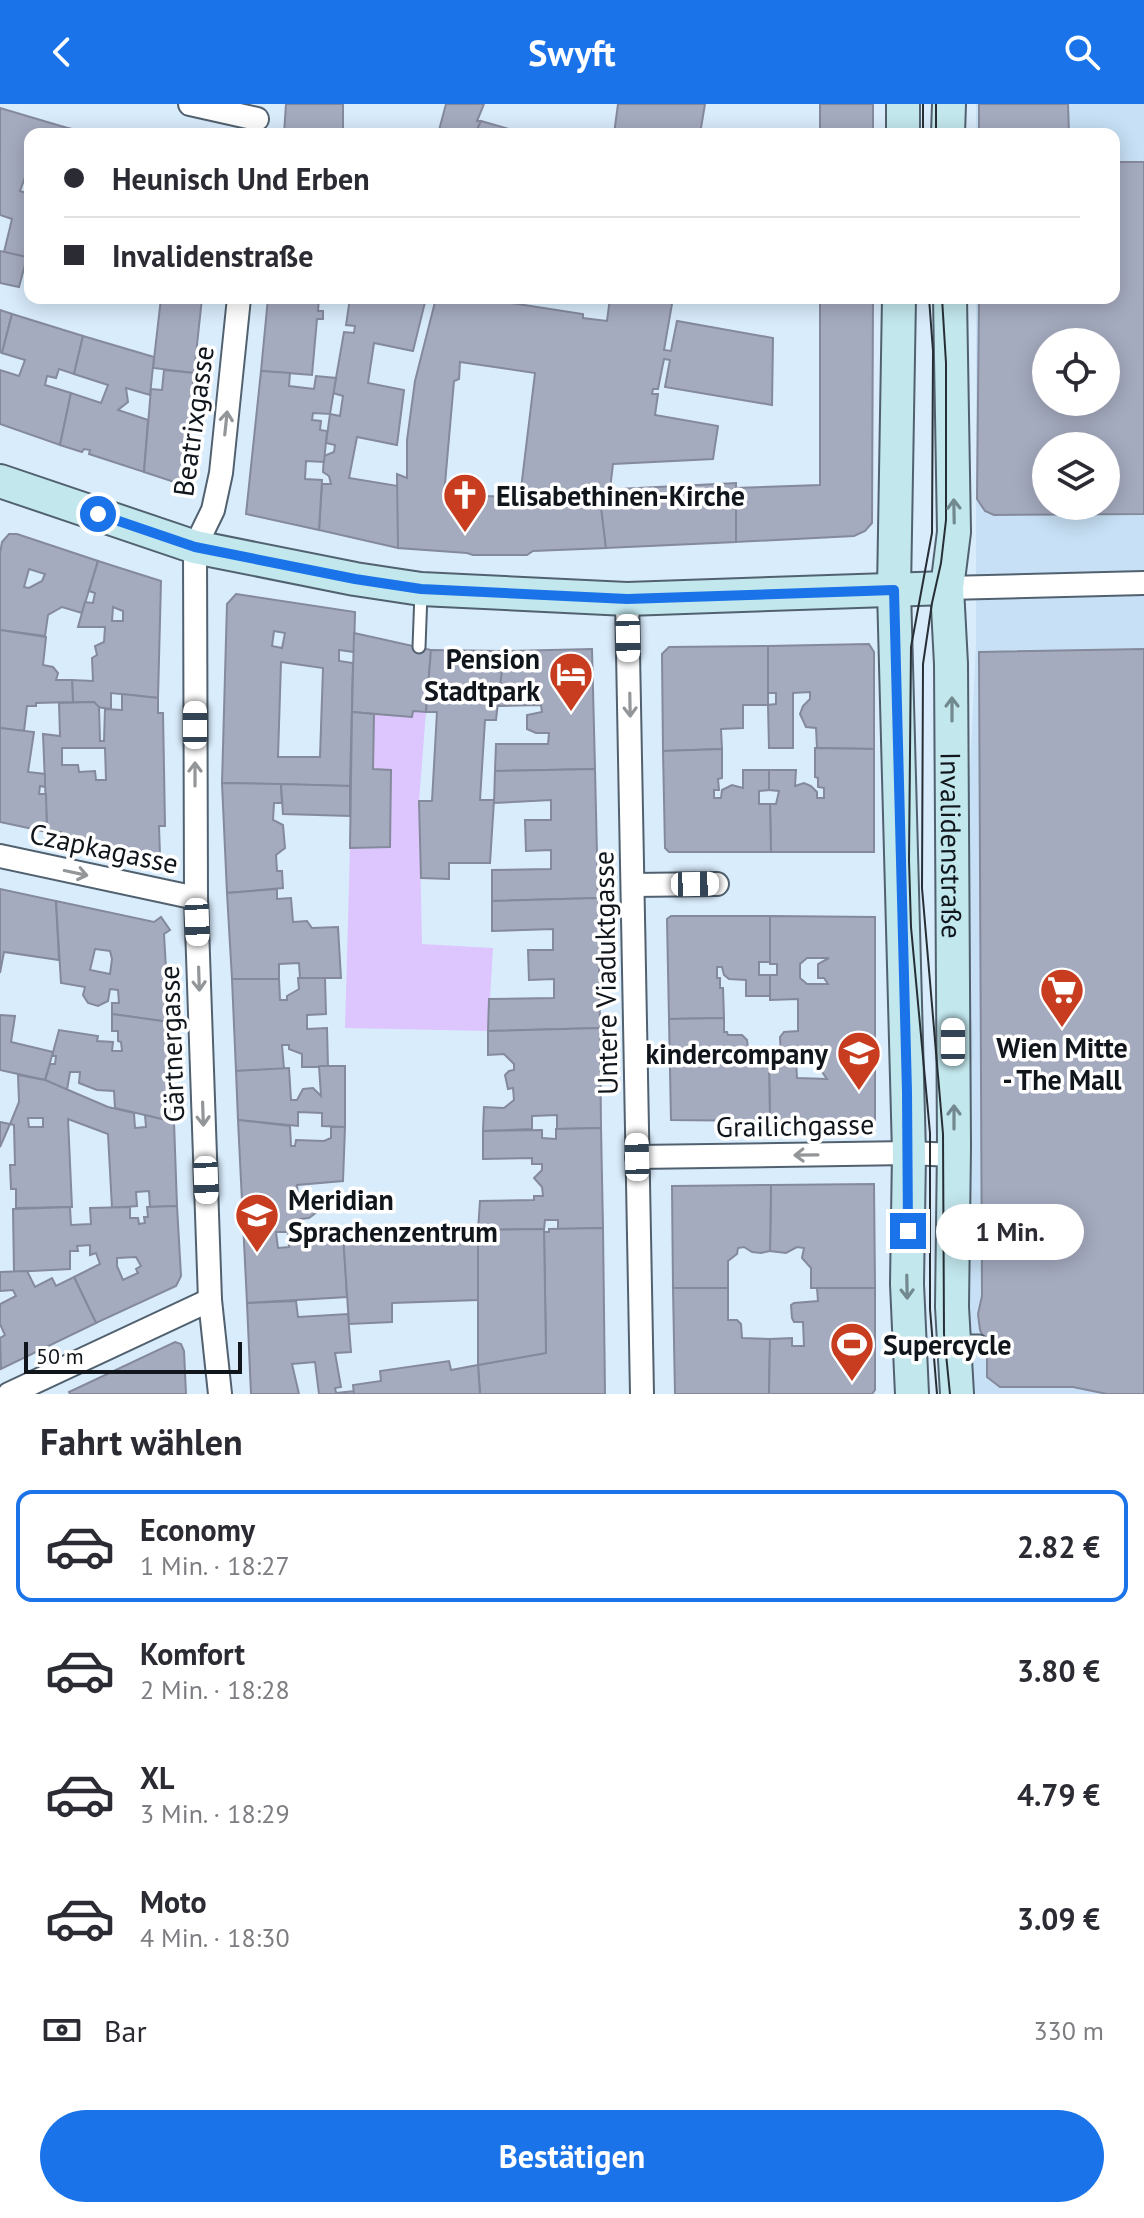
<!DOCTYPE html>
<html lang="de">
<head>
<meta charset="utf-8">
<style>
  :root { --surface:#fff; --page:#f7f7f7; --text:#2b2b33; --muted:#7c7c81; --line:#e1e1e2; --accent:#1a73e8 }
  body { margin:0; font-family:"PT Sans",sans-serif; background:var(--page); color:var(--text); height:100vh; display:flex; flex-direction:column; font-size:30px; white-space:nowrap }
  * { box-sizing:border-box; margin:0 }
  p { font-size:26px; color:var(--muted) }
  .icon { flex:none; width:44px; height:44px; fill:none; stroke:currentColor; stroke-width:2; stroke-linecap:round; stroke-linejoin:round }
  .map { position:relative; height:1290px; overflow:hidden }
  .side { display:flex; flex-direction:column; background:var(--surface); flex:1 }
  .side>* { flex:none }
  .banner { position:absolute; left:24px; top:24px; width:1096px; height:176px; border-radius:16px; box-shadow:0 4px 20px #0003; display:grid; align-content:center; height:176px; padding:0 40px; background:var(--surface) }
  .tools { position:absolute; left:1032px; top:224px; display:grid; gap:16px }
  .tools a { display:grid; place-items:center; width:88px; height:88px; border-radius:50%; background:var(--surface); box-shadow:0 4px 20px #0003; font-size:40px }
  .scale { position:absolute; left:24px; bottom:20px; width:218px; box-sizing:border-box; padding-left:8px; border:4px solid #10161c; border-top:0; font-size:22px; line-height:28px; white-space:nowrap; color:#10161c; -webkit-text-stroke:6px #fff; paint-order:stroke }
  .end { position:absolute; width:36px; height:36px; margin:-18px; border:10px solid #1a73e8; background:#fff; box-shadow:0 0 0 4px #fff }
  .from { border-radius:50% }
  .bubble { position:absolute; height:56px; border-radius:28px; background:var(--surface); box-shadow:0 4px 20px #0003; font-size:26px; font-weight:800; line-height:56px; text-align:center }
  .car { position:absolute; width:24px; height:48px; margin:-24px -12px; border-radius:10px; box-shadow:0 0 6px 2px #0007; background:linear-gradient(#fff 24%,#345 0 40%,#fff 0 76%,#345 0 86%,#fff 0) }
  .banner b { display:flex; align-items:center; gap:28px; height:76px; font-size:30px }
  .banner b+b { border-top:2px solid var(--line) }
  .banner i { width:20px; height:20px; background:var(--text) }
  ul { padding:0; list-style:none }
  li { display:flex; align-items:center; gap:24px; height:112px; margin:0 16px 12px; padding:0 24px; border:4px solid transparent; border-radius:16px }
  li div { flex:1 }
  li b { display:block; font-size:30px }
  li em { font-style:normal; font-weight:800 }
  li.on { border-color:var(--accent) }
  li>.icon { width:72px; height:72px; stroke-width:1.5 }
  h2 { padding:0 40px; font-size:36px; line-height:96px }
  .pay { display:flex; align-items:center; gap:20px; height:88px; padding:0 40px; font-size:30px }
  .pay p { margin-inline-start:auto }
  .action { display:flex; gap:16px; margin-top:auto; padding:16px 40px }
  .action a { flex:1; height:92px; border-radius:48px; background:var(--accent); color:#fff; font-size:32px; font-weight:800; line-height:92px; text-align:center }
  header { display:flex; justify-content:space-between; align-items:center; height:104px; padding:0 40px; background:var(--accent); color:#fff; font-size:36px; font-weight:800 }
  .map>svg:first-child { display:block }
  .built { fill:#c7e0f5; fill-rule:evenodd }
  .green { fill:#dcc6fd }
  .building { fill:#a5abbf; stroke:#84899c; stroke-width:2; fill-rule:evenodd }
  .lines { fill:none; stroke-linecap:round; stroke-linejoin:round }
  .lane-casing { stroke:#51616f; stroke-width:15 }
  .street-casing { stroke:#51616f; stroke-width:26 }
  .secondary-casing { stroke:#51616f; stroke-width:36 }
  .lane { stroke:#fff; stroke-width:11 }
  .street { stroke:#fff; stroke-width:22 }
  .secondary { stroke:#c2e7ed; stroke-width:32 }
  .tram { stroke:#272f36; stroke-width:2 }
  .oneway { stroke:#939699 }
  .oneway2 { stroke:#72898f }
  .route { stroke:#1a73e8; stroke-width:10 }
  .labels { text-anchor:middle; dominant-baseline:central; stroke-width:7; stroke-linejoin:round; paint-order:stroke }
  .street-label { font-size:28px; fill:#10161c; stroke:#fff }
  .poi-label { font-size:28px; font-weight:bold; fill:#10161c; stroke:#fff; text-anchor:start }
</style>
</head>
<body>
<header><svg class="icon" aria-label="back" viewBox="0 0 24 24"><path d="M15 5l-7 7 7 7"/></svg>Swyft<svg class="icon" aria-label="search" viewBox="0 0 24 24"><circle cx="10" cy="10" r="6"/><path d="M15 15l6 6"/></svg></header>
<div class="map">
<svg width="1144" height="1290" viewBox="0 0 1144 1290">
  <rect width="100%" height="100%" fill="#d9ecfc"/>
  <path class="built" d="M976,0H1144V1290H940L976,541V194H1114V30H976ZM1046,238H1106V298H1046ZM1046,342H1106V402H1046Z"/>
  <path class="green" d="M413,607L426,608L419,697L422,840L493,844L488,927L345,924L350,744L390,743V667L373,665L374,610L412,613Z"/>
  <g class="building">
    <path d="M286,0H343V30H284Z"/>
    <path d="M446,0H484L477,17H481L475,30H438Z"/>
    <path d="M618,0H705L700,30H614Z"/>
    <rect x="820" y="0" width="53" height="30"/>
    <path d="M979,0H1068L1069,30H979Z"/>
    <path d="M0,4L64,23L62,30H30V69L27,68L20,87L30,90V154L4,148L12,115L0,111Z"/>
    <path d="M481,17L523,29L522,30H475Z"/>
    <path d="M64,23L92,30H62Z"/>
    <path d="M1114,58H1144V410L994,411L985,407L977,395L979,194H1114ZM1046,238H1106V298H1046ZM1046,342H1106V402H1046Z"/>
    <path d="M0,147L27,153L19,183L0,179Z"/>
    <path d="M161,194H202L194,269L153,264Z"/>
    <path d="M268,194H319L318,207H323V215H317L312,271L261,267Z"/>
    <path d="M350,194H426L413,247L374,239L368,279L404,286L397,341L357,333L349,374L398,382V444L319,426L322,380H331L329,372L323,368L324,352L334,348L335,341L326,339L330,310L340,312L343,292L333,289L336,274L344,228L354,229L355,222L346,221Z"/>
    <path d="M436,194H505L504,198L583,210V214L607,217L610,194H673L664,246L671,247L677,217L773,234L772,301L665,283L670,256L664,255L658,285H653L652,290H658L655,311L718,322L713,355L613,360L610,385L599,386L606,444L533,447L527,451H473L467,449L398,444L397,370L407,374V336L415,277ZM460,258L535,269L520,393L444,391L454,277L459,275Z"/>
    <path d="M820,194H873L872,419L865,427L854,432L736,438V384L820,381Z"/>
    <path d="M0,206L12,210L2,249L0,248Z"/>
    <path d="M12,210L83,232L74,270L59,265L56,274L47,272L45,281L71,289L60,341L0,320V266L19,272L25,256L2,249Z"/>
    <path d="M83,232L154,253L150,291L126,284L128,298L118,306L148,316L144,368L89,350L90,346L84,345L82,348L60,341L71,289L101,299L108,281L74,270Z"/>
    <path d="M164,266L194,269L184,371L174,378L144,368L151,285L162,286Z"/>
    <path d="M261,267L290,269L289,282L314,285L316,272L336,274L330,310L313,309L312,316L321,317L320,326L327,327L324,358L306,357L305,375L322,376L319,426L246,410Z"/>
    <path d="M736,379V438L606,444L599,386Z"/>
    <path d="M9,430H17L98,457L82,509L62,503L48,511L45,532L0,526V449L2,438ZM29,465L45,470L42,477L29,484L24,483Z"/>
    <path d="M98,457L161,477L158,594L111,589V605L97,603L94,598H73L72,576L93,577L92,554L97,551L95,542L104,538L105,523H78L85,498L93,499L95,489L89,487ZM113,503L123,507V517H112Z"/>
    <path d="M236,490L355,508L354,548L339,546V557L353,559L350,682L222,679L227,500ZM274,527L285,529L282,544L272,542ZM281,558L323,564L320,653H278Z"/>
    <path d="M0,526L46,533L43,561L53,563L58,569L56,576H72L73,598L36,599V602H27L24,627L0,624Z"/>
    <path d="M354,529L431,546L426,608L413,607L412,613L352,608Z"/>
    <path d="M869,540L874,548V645L817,644L816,624L806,623L800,610L803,602L810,595V588L793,589V644H769L768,601L776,600V589H768V542Z"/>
    <path d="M768,542V601H743V624L721,625L722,645L663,647L662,550L669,543Z"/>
    <path d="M592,545L595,665L495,667L496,640H548L549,629H536L527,625V611L542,608L541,601L498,602L504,547Z"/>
    <path d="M1144,545V1290H1107L1073,1283H1000L987,1273V1241L980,1226L978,1210L982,1192L979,548Z"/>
    <path d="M431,546L504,547L496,616H485L480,696H494L490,759H449V775L421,774L419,697H432L437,608H426ZM457,587H471V596L457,595Z"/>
    <path d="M122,590L158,594V609H163L165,722H159L160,752L127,753L126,745L89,746L88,736L60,731L61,728H47L43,630L60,632L59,599L94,598L99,603L100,637H104L105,605L122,606ZM62,644H105L106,676H96L95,667L79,668L78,661H62Z"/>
    <path d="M352,608L374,610L373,665L391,666L390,743L350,744Z"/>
    <path d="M0,624L34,628L28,668L45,670V683L40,682L39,690H46L47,728L0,718Z"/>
    <path d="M815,644L874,645V748H771L770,700H776L779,687L769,686V666H796L795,682L804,679L811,682L817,688V694H824V684L818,683V674L815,673Z"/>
    <path d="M722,645V674L718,675L719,686H714V694H721L722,686L732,681L743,684V666H769V686L759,687V700H770L771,748H669L665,744L663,647Z"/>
    <path d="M595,665L598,794L492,797V766L551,765V746L526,747L525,716H551V696L494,699L495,667Z"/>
    <path d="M222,679L281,680L282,699H274L273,716L283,721L285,744L276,751L277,767H282L283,784L227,789Z"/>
    <path d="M281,680L350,682V712L283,710Z"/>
    <path d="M0,785L56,797L59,856L4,848L0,869Z"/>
    <path d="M277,785V795L291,794L293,818L307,817L312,824L338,823L341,874H300L299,859L279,860V875H232L227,789Z"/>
    <path d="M598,794L600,924L488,927L489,895L554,894V875L529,876L528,846H553V825L492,827V797Z"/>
    <path d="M56,797L154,818L161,813L170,826L164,830L169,918L112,910V899H119L118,886L110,885L108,897L98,902L88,899L83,891L85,883L61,879ZM95,845L110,847L112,855L110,870L90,866Z"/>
    <path d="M671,812H770V858H759V871H770V892H746V876L729,875L724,871L722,863H717V874H720V884H723L724,914L669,915L667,815Z"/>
    <path d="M770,812L875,813V1016L770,1017L769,961H776L781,955L780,933L784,928L798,927V895L770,896V871H777V860H770ZM807,854H829L818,860V874H824L828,880H807L800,874V860ZM806,949H828L818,956L819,968H822L827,975L797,974L796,956Z"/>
    <path d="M298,874H325L326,910L307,911V925L327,924L328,963H302V950L289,945V941H282L284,965L236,967L232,875H279L280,896H287V892L299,885Z"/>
    <path d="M112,910L169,918L174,1018L115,1004L114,987L97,986L79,979L80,968H70L67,986L45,976L50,960H55L56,952H52L59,926L98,932L97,937L113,938L112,947H122L121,938L118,937V927H112Z"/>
    <path d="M0,911L15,912L11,938L53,948L45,976L0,966Z"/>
    <path d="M724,914V928H727L728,931H742L747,936L748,944L742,953L741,961H769L770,1017L671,1016L669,915Z"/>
    <path d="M600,924L601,1024L557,1025V1011L532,1012V1025L483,1027L484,1003L504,1004L514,996L513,984L508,985L505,971L509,967L514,966V960L504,950L488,951V927Z"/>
    <path d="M319,962H345V1023L322,1022V1009L298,1008V1022L238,1016L236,967L289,964L291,996H297L303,985L313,984L321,992Z"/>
    <path d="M18,971L45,976L108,1003L134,1009L135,1024L146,1023L145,1011L174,1018L177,1102L150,1103L149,1087L136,1088L137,1102L112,1104L108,1030L68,1015L72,1103L16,1104V1085H11L10,1061H15L14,1021L10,1020L19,998ZM28,1014H43V1023H29Z"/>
    <path d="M238,1016L290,1022L291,1042H295L296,1036L324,1037L331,1034V1023H345L343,1077L297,1081L298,1091L309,1090L316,1097L317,1108L309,1114L300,1115L301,1127L343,1124L347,1193L247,1199ZM276,1128H288L289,1143L278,1144Z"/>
    <path d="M0,1018L10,1020L0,1043Z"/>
    <path d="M601,1024L603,1124L558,1125V1116H545L544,1125L478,1126L480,1097L534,1096V1092H543L542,1083L534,1074L542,1066V1060H532V1054L483,1055V1027L542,1026V1034L556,1035V1025Z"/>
    <path d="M874,1080L875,1184H811V1164L802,1154L804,1144L797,1143L786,1149L770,1147L771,1081Z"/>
    <path d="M771,1081L770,1147L761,1149L752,1148L744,1143L738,1144L737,1150L728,1157V1184H673L672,1082Z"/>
    <path d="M177,1102L181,1172L176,1182L96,1219L74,1173L100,1160L96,1149L90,1151V1141L77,1142L78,1147H70V1165L14,1168L13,1105L70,1103L71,1121L91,1120L90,1104L130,1103V1114H138L139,1120L145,1119L144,1113H148L147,1103ZM136,1153L141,1162L136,1165L138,1169L123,1176L117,1162V1154Z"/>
    <path d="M603,1124L605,1290H480L478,1261L546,1249L544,1128H549V1125Z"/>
    <path d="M544,1125L546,1249L478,1261V1126Z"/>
    <path d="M478,1126V1196L392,1199V1218L349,1220L343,1131Z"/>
    <path d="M27,1167L35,1183L52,1174L56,1182L74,1173L96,1219L1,1265L0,1234L5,1231L0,1220V1200L16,1192L13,1186L0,1187V1168Z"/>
    <path d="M673,1184H728V1216H737L741,1220L742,1234L770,1235L769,1290H675Z"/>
    <path d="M817,1184H875V1286L872,1290H769L770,1235L792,1234V1242H804L803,1218H794L792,1214L791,1201L794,1199L818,1197Z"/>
    <path d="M296,1197L298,1213L348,1210L351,1248L335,1249L341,1283L335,1284L336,1289L354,1287V1290H319L315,1258L292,1260L299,1290H251L247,1199Z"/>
    <path d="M175,1238L181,1240L184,1247L186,1290H70L69,1288Z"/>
    <path d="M449,1257L451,1266L478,1261L480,1290H354L353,1281L381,1277L380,1267Z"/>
  </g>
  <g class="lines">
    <g class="lane-casing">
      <g id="lane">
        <path d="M419,543L421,489"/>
        <path d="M957,1237H980"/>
      </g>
    </g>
    <g class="street-casing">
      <g id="street">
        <path d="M190,0L257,15"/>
        <path d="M947,484L1144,479"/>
        <path d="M627,495L642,1290"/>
        <path d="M0,752L196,794"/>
        <path d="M633,781L717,780"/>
        <path d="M637,1053L909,1049L954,1051"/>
        <path d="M9,1290L210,1196"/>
        <path d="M220,1290L210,1196L196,794L195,443L213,406L221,369L239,194"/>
      </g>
    </g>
    <g class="secondary-casing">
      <g id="secondary">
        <path d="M903,30V0"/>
        <path d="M948,30L949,0"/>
        <path d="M899,194L894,486L909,1049L907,1180L912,1290"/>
        <path id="s1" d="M950,194L954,428L947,484L951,560L954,1042L952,1203L957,1290"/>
        <path d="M0,377L195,443L355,475L421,485L627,495L947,484"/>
      </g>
    </g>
    <use href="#lane" class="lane"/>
    <use href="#street" class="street"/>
    <use href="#secondary" class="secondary"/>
    <g class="tram">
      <path d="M923,30V0"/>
      <path d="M936,30V0"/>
      <path d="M929,194L933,247L932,429L911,543L909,756L911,823L930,1029V1205L937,1290"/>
      <path d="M942,194L946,259V416L941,459L932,499L923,560L922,784L943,1030L944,1230L950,1290"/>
    </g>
  </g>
  <defs><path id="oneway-shaft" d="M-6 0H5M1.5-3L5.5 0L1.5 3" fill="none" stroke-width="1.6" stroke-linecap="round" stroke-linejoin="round" transform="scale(2)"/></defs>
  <g class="oneway">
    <use href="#oneway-shaft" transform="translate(226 319) rotate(-84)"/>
    <use href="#oneway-shaft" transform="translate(630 601) rotate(89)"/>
    <use href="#oneway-shaft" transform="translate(195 670) rotate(-90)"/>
    <use href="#oneway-shaft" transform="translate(76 769) rotate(12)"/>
    <use href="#oneway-shaft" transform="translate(199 875) rotate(88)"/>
    <use href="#oneway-shaft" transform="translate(203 1010) rotate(88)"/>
    <use href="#oneway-shaft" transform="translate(806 1051) rotate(179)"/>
  </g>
  <g class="oneway2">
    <use href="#oneway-shaft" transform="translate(954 407) rotate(-91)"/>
    <use href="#oneway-shaft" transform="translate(952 605) rotate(-90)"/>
    <use href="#oneway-shaft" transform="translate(954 1013) rotate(-90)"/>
    <use href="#oneway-shaft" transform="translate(907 1183) rotate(89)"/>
  </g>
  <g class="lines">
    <path class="route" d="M98,410L195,443L355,475L421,485L627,495L894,486L907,988L908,1127"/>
  </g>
  <defs>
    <g id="church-pin" transform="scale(2.3)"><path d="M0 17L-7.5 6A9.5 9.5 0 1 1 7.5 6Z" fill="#c83d1f" stroke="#fff"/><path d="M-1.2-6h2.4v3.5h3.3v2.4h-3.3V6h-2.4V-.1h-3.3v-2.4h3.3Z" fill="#fff"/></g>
    <g id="hotel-pin" transform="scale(2.3)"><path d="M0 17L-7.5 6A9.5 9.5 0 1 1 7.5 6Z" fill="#c83d1f" stroke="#fff"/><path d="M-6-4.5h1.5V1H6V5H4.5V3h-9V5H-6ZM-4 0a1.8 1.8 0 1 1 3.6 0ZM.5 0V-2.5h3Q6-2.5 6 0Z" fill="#fff"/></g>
    <g id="supermarket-pin" transform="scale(2.3)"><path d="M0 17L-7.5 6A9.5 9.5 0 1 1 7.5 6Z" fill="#c83d1f" stroke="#fff"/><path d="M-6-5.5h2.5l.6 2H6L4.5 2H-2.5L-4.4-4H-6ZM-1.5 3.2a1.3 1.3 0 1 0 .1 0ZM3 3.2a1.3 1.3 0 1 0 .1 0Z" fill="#fff"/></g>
    <g id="school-pin" transform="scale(2.3)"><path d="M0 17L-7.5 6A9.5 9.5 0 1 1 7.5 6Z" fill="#c83d1f" stroke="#fff"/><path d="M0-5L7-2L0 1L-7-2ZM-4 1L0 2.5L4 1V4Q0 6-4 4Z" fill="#fff"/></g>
    <g id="stadium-pin" transform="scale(2.3)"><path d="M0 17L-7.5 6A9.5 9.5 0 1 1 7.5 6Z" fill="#c83d1f" stroke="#fff"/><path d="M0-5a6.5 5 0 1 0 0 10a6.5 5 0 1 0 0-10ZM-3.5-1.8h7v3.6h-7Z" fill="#fff"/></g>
  </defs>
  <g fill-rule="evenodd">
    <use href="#church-pin" x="465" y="391"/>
    <use href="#hotel-pin" x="571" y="570"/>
    <use href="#supermarket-pin" x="1062" y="886"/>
    <use href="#school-pin" x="859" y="949"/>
    <use href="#school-pin" x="257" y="1111"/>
    <use href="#stadium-pin" x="852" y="1240"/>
  </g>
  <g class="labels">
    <g class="street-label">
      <text transform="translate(193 317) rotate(-82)">Beatrixgasse</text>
      <text stroke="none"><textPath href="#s1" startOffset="548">Invalidenstraße</textPath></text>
      <text transform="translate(104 744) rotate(12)">Czapkagasse</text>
      <text transform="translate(605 869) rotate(-91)">Untere Viaduktgasse</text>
      <text transform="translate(171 940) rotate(-92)">Gärtnergasse</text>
      <text transform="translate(795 1021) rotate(-1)">Grailichgasse</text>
    </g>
    <g class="poi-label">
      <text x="496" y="391">Elisabethinen-Kirche</text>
      <text x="540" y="554" text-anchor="end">Pension<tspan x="540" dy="32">Stadtpark</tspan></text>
      <text x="1062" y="943" text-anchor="middle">Wien Mitte<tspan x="1062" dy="32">- The Mall</tspan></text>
      <text x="828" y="949" text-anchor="end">kindercompany</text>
      <text x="288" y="1095">Meridian<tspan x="288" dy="32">Sprachenzentrum</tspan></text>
      <text x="883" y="1240">Supercycle</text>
    </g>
  </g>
</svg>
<div class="tools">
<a><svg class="icon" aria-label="locate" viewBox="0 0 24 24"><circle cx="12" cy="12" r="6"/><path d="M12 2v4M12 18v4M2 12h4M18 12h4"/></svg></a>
<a><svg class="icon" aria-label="layers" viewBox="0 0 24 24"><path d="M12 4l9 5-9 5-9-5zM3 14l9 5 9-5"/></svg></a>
</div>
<div class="scale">50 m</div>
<i class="end from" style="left:98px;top:410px"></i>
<i class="end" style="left:908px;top:1127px"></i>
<div class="bubble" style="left:936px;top:1100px;width:148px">1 Min.</div>
<i class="car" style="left:628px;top:534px;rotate:179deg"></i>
<i class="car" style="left:195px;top:621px;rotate:0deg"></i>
<i class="car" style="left:695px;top:780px;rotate:89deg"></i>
<i class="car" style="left:197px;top:818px;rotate:178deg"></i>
<i class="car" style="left:953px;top:938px;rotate:0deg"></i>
<i class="car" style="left:637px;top:1053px;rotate:359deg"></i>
<i class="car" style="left:206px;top:1076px;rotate:178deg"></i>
<div class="banner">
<b><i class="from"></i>Heunisch Und Erben</b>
<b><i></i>Invalidenstraße</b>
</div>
</div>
<section class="side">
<h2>Fahrt wählen</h2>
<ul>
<li class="on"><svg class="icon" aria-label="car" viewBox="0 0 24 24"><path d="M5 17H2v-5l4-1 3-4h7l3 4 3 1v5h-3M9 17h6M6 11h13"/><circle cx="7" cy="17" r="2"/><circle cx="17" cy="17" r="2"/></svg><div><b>Economy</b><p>1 Min. · 18:27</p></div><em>2.82 €</em></li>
<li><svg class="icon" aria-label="car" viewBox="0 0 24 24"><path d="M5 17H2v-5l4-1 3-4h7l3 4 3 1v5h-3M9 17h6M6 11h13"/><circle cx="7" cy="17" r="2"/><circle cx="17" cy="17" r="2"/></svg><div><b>Komfort</b><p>2 Min. · 18:28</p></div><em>3.80 €</em></li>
<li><svg class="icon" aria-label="car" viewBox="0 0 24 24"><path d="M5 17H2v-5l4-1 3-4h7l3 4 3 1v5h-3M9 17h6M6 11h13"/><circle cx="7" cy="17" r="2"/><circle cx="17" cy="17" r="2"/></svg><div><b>XL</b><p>3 Min. · 18:29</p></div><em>4.79 €</em></li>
<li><svg class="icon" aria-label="car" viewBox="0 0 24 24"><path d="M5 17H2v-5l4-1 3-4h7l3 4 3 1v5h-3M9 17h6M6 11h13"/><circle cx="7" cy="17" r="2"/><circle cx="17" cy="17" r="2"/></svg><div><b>Moto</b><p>4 Min. · 18:30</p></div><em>3.09 €</em></li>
</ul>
<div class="pay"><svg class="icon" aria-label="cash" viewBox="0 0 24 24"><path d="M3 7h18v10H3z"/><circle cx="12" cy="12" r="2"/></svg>Bar<p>330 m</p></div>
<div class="action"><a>Bestätigen</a></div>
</section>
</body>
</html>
